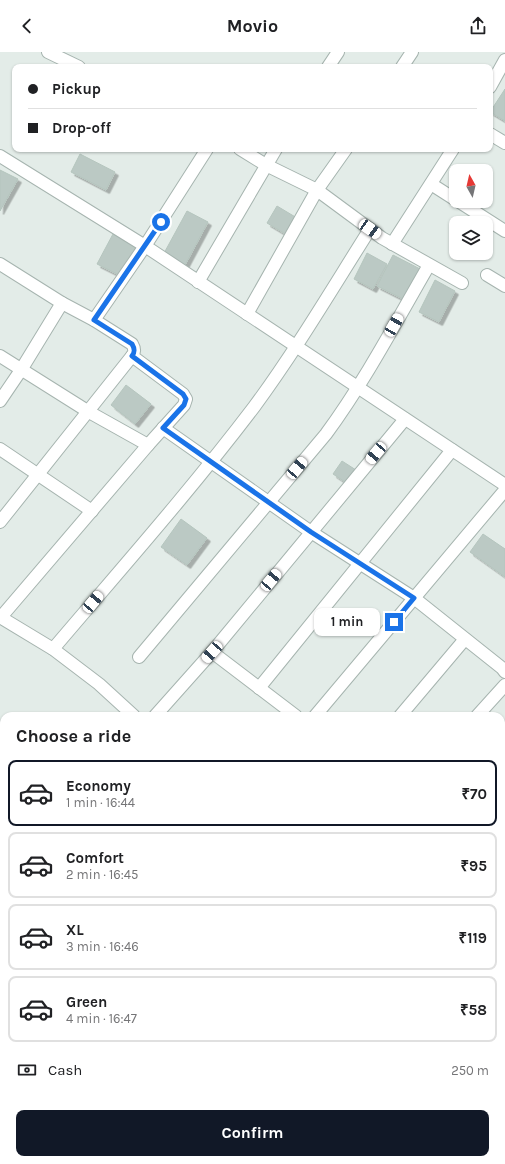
<!DOCTYPE html>
<html lang="en">
<head>
<meta charset="utf-8">
<style>
  :root { --surface:#fff; --page:#f2f2f2; --text:#202124; --muted:#757577; --line:#e0e0e0; --accent:#111827 }
  body { margin:0; font-family:Karla,sans-serif; background:var(--page); color:var(--text); height:100vh; display:flex; flex-direction:column; font-size:15px; white-space:nowrap }
  * { box-sizing:border-box; margin:0 }
  p { font-size:13px; color:var(--muted) }
  .icon { flex:none; width:22px; height:22px; fill:none; stroke:currentColor; stroke-width:2; stroke-linecap:round; stroke-linejoin:round }
  .map { position:relative; flex:1; overflow:hidden }
  .drawer { position:absolute; left:0px; top:660px; width:505px; height:452px; display:flex; flex-direction:column; background:var(--surface); border-radius:12px 12px 0 0; box-shadow:0 1px 3px #0004 }
  .drawer>* { flex:none }
  .guide { position:absolute; left:12px; top:12px; width:481px; height:88px; border-radius:8px; box-shadow:0 1px 3px #0004; display:grid; align-content:center; height:88px; padding:0 16px; background:var(--surface) }
  .needle { width:26px; rotate:352deg }
  .buttons { position:absolute; left:449px; top:112px; display:grid; gap:8px }
  .buttons a { display:grid; place-items:center; width:44px; height:44px; border-radius:8px; background:var(--surface); box-shadow:0 1px 3px #0004; font-size:20px }
  .end { position:absolute; width:18px; height:18px; margin:-9px; border:5px solid #1a73e8; background:#fff; box-shadow:0 0 0 2px #fff }
  .from { border-radius:50% }
  .bubble { position:absolute; height:28px; border-radius:8px; background:var(--surface); box-shadow:0 1px 3px #0004; font-size:13px; font-weight:700; line-height:28px; text-align:center }
  .car { position:absolute; width:12px; height:24px; margin:-12px -6px; border-radius:5px; box-shadow:0 0 3px 1px #0007; background:linear-gradient(#fff 24%,#345 0 40%,#fff 0 76%,#345 0 86%,#fff 0) }
  .guide b { display:flex; align-items:center; gap:14px; height:38px; font-size:15px }
  .guide b+b { border-top:1px solid var(--line) }
  .guide i { width:10px; height:10px; background:var(--text) }
  ul { padding:0; list-style:none }
  li { display:flex; align-items:center; gap:12px; height:66px; margin:0 8px 6px; padding:0 8px; border:2px solid var(--line); border-radius:8px }
  li div { flex:1 }
  li b { display:block; font-size:15px }
  li em { font-style:normal; font-weight:700 }
  li.current { border-color:var(--accent) }
  li>.icon { width:36px; height:36px; stroke-width:1.5 }
  h2 { padding:0 16px; font-size:18px; line-height:48px }
  .pay { display:flex; align-items:center; gap:10px; height:44px; padding:0 16px; font-size:15px }
  .pay p { margin-inline-start:auto }
  .primary-button { display:flex; gap:8px; margin-top:auto; padding:8px 16px }
  .primary-button a { flex:1; height:46px; border-radius:8px; background:var(--accent); color:#fff; font-size:16px; font-weight:700; line-height:46px; text-align:center }
  header { display:flex; justify-content:space-between; align-items:center; height:52px; padding:0 16px; background:var(--surface); font-size:18px; font-weight:700 }
  .map>svg:first-child { display:block }
  .building { fill:#bbc9c4; stroke:#b5c5be; filter:url(#shadow) }
  .lines { fill:none; stroke-linecap:round; stroke-linejoin:round }
  .minor-casing { stroke:#a6b4af; stroke-width:14 }
  .minor { stroke:#fff; stroke-width:12 }
  .route { stroke:#1a73e8; stroke-width:5 }
</style>
</head>
<body>
<header><svg class="icon" aria-label="back" viewBox="0 0 24 24"><path d="M15 5l-7 7 7 7"/></svg>Movio<svg class="icon" aria-label="share" viewBox="0 0 24 24"><path d="M12 15V3M7 8l5-5 5 5M5 13v7h14v-7"/></svg></header>
<div class="map">
<svg width="505" height="1112" viewBox="0 0 505 1112">
  <defs>
    <filter id="shadow"><feDropShadow dx="3.5" dy="3.5" stdDeviation="0" flood-color="#0004"/></filter>
  </defs>
  <rect width="100%" height="100%" fill="#e3ece8"/>
  <g class="building">
    <path d="M505,37V69L490,60Z"/>
    <path d="M80,102L115,120L106,138L71,120Z"/>
    <path d="M0,118L18,127L0,159Z"/>
    <path d="M277,154L297,166L287,183L267,171Z"/>
    <path d="M187,159L208,170L184,215L163,203Z"/>
    <path d="M113,182L137,193L121,224L97,212Z"/>
    <path d="M367,201L387,212L373,237L354,227Z"/>
    <path d="M393,203L422,218L407,249L377,234Z"/>
    <path d="M435,228L455,239L439,270L419,260Z"/>
    <path d="M126,333L151,352L135,372L111,353Z"/>
    <path d="M342,409L356,418L348,432L333,422Z"/>
    <path d="M181,467L207,486L187,513L161,495Z"/>
    <path d="M483,482L505,497V525L470,500Z"/>
    <path d="M4,726V765L0,763V733Z"/>
    <path d="M501,877L505,880V900L501,897Z"/>
    <path d="M278,1108H302L300,1112H285Z"/>
  </g>
  <g class="lines">
    <g class="minor-casing">
      <g id="minor">
        <path d="M48,0L79,15"/>
        <path d="M328,15L338,0"/>
        <path d="M402,15L412,0"/>
        <path d="M490,35L505,8"/>
        <path d="M490,82L505,91"/>
        <path d="M240,97L266,113L317,138L382,186L462,231"/>
        <path d="M0,104L145,194L505,433"/>
        <path d="M431,132L456,148"/>
        <path d="M458,149L505,179"/>
        <path d="M392,192L453,97"/>
        <path d="M0,212L62,251L94,268L132,292C135,297 135,300 132,304L183,342L186,347L184,353L148,393L1,565"/>
        <path d="M487,223L505,234"/>
        <path d="M198,230L276,97"/>
        <path d="M247,262L317,138L346,97"/>
        <path d="M94,268L145,194L207,97"/>
        <path d="M0,304L89,360L148,393"/>
        <path d="M0,349L21,318L62,251"/>
        <path d="M163,376L311,480L414,546L502,616L505,620"/>
        <path d="M0,397L92,459"/>
        <path d="M0,470L132,304"/>
        <path d="M0,565L53,597L99,632L134,664"/>
        <path d="M53,597C121,517 191,438 254,355C296,298 332,237 370,177"/>
        <path d="M212,600L296,664"/>
        <path d="M139,605L326,382C365,329 396,270 429,213"/>
        <path d="M259,636L452,398"/>
        <path d="M155,664L212,600L405,367"/>
        <path d="M315,664L505,438"/>
        <path d="M400,664L465,587"/>
        <path d="M477,664L505,633"/>
        <path d="M0,680L4,682"/>
        <path d="M501,820L505,823"/>
        <path d="M0,892L4,885"/>
        <path d="M501,923L505,918"/>
        <path d="M501,985L505,980"/>
        <path d="M0,1014L4,997"/>
        <path d="M374,1108L380,1112"/>
        <path d="M21,1112L23,1108"/>
        <path d="M89,1112L91,1108"/>
        <path d="M353,1112L356,1108"/>
        <path d="M404,1112L407,1108"/>
      </g>
    </g>
    <use href="#minor" class="minor"/>
  </g>
  <g class="lines">
    <path class="route" d="M161,170L94,268L132,292C135,297 135,300 132,304L183,342L186,347L184,353L163,376L311,480L414,546L394,570"/>
  </g>
</svg>
<div class="buttons">
<a><svg class="needle" viewBox="-14 -14 28 28"><path d="M0-13l5 13h-10z" fill="#e53935"/><path d="M0 13l5-13h-10z" fill="#757577"/></svg></a>
<a><svg class="icon" aria-label="layers" viewBox="0 0 24 24"><path d="M12 4l9 5-9 5-9-5zM3 14l9 5 9-5"/></svg></a>
</div>
<i class="end from" style="left:161px;top:170px"></i>
<i class="end" style="left:394px;top:570px"></i>
<div class="bubble" style="left:314px;top:556px;width:66px">1 min</div>
<i class="car" style="left:370px;top:177px;rotate:125deg"></i>
<i class="car" style="left:394px;top:273px;rotate:30deg"></i>
<i class="car" style="left:376px;top:401px;rotate:220deg"></i>
<i class="car" style="left:297px;top:416px;rotate:40deg"></i>
<i class="car" style="left:271px;top:528px;rotate:40deg"></i>
<i class="car" style="left:93px;top:550px;rotate:40deg"></i>
<i class="car" style="left:212px;top:600px;rotate:222deg"></i>
<div class="guide">
<b><i class="from"></i>Pickup</b>
<b><i></i>Drop-off</b>
</div>
<section class="drawer">
<h2>Choose a ride</h2>
<ul>
<li class="current"><svg class="icon" aria-label="car" viewBox="0 0 24 24"><path d="M5 17H2v-5l4-1 3-4h7l3 4 3 1v5h-3M9 17h6M6 11h13"/><circle cx="7" cy="17" r="2"/><circle cx="17" cy="17" r="2"/></svg><div><b>Economy</b><p>1 min · 16:44</p></div><em>₹70</em></li>
<li><svg class="icon" aria-label="car" viewBox="0 0 24 24"><path d="M5 17H2v-5l4-1 3-4h7l3 4 3 1v5h-3M9 17h6M6 11h13"/><circle cx="7" cy="17" r="2"/><circle cx="17" cy="17" r="2"/></svg><div><b>Comfort</b><p>2 min · 16:45</p></div><em>₹95</em></li>
<li><svg class="icon" aria-label="car" viewBox="0 0 24 24"><path d="M5 17H2v-5l4-1 3-4h7l3 4 3 1v5h-3M9 17h6M6 11h13"/><circle cx="7" cy="17" r="2"/><circle cx="17" cy="17" r="2"/></svg><div><b>XL</b><p>3 min · 16:46</p></div><em>₹119</em></li>
<li><svg class="icon" aria-label="car" viewBox="0 0 24 24"><path d="M5 17H2v-5l4-1 3-4h7l3 4 3 1v5h-3M9 17h6M6 11h13"/><circle cx="7" cy="17" r="2"/><circle cx="17" cy="17" r="2"/></svg><div><b>Green</b><p>4 min · 16:47</p></div><em>₹58</em></li>
</ul>
<div class="pay"><svg class="icon" aria-label="cash" viewBox="0 0 24 24"><path d="M3 7h18v10H3z"/><circle cx="12" cy="12" r="2"/></svg>Cash<p>250 m</p></div>
<div class="primary-button"><a>Confirm</a></div>
</section>
</div>
</body>
</html>
